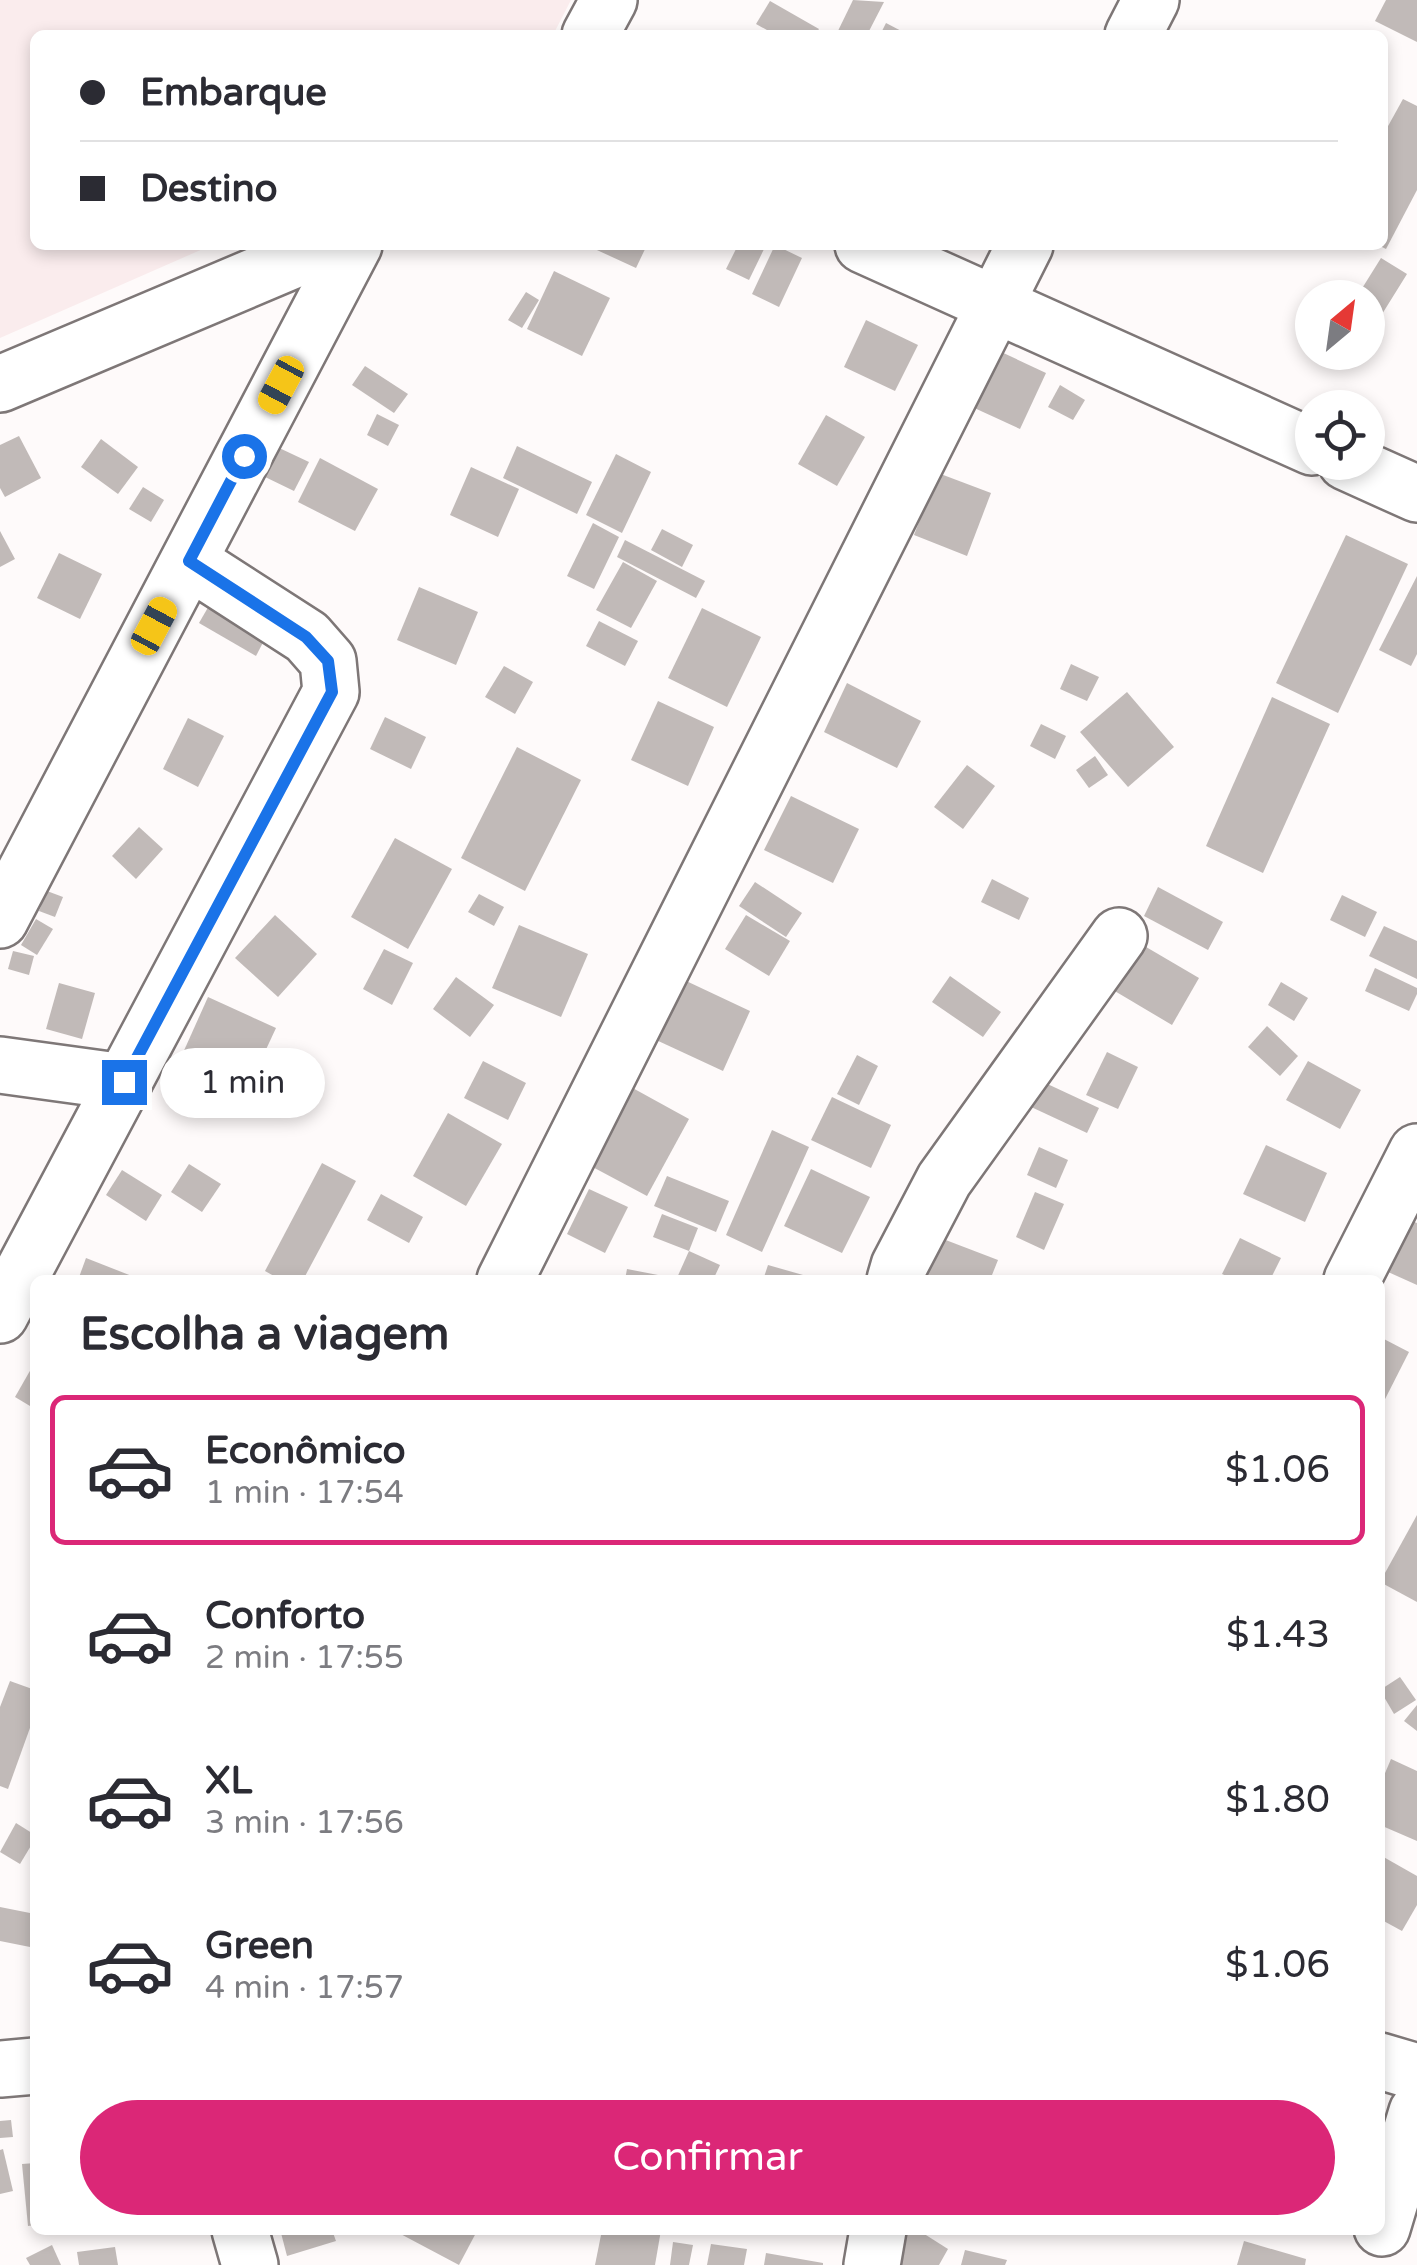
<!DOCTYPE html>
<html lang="pt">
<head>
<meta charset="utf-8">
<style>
  :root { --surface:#fff; --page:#f2f2f3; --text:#2b2b33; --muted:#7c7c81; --line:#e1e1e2; --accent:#db2777 }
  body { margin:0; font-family:"Varela Round",sans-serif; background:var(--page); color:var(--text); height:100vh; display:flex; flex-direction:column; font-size:38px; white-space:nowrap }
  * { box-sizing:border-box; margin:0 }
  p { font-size:32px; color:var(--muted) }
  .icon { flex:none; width:55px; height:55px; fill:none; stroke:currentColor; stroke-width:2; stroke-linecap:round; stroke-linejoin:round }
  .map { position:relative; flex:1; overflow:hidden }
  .drawer { position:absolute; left:30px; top:1275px; width:1355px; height:960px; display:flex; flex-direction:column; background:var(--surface); border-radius:15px; box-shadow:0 5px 15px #0003 }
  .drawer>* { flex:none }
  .hud { position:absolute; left:30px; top:30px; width:1358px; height:220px; border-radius:15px; box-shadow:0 5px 15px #0003; display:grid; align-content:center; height:220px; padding:0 50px; background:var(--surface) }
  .needle { width:65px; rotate:29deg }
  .fabs { position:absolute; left:1295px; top:280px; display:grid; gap:20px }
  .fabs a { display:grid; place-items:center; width:90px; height:90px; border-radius:50%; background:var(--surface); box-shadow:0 5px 15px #0003; font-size:50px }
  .end { position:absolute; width:45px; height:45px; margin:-22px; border:12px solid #1a73e8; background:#fff; box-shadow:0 0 0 5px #fff }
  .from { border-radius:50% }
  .bubble { position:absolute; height:70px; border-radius:35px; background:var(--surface); box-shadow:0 5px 15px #0003; font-size:32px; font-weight:600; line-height:70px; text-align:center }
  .car { position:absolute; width:30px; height:60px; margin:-30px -15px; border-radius:12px; box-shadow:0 0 8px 2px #0007; background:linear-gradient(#f5c518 24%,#345 0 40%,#f5c518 0 76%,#345 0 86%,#f5c518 0) }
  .hud b { display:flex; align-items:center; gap:35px; height:95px; font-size:38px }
  .hud b+b { border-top:2px solid var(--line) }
  .hud i { width:25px; height:25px; background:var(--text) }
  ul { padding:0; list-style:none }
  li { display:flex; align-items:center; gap:30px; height:150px; margin:0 20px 15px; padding:0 30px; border:5px solid transparent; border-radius:15px }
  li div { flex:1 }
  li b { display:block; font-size:38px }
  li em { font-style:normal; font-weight:600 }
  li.active { border-color:var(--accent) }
  li>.icon { width:90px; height:90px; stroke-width:1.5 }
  h2 { padding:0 50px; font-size:45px; line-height:120px }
  .primary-button { display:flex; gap:20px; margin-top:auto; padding:20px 50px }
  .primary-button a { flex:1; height:115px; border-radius:60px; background:var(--accent); color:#fff; font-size:40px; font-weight:600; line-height:115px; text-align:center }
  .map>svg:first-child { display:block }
  .built { fill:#faeced }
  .building { fill:#c1bab8 }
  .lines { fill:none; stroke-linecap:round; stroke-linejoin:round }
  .minor-casing { stroke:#7e7777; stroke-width:60 }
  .minor { stroke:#fff; stroke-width:55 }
  .route { stroke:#1a73e8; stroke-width:12 }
</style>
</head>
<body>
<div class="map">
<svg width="1417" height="2265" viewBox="0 0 1417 2265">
  <rect width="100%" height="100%" fill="#fefafa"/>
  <path class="built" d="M0,0H571L553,35H35V245H212L0,338Z"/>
  <g class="building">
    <path d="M853,0L884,2L867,35H836Z"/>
    <path d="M1386,0H1417V42L1375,21Z"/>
    <path d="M770,1L819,29L815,35H776L756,24Z"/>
    <path d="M886,23L909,35H880Z"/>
    <path d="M1403,99L1417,106V190L1386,249L1382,247V137Z"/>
    <path d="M586,245H647L636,268Z"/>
    <path d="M738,245H766L749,280L726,269Z"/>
    <path d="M775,245L802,258L779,307L752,294Z"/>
    <path d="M1381,258L1407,274L1379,319L1368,311V298H1356Z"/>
    <path d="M554,271L610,298L582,356L527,329Z"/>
    <path d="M526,292L539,300L522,328L508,320Z"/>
    <path d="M866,320L918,345L895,391L844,367Z"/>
    <path d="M997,350L1046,373L1020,429L970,406Z"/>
    <path d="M1328,352H1361L1353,367Z"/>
    <path d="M365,366L408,394L394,413L352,385Z"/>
    <path d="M1060,385L1085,400L1073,420L1048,407Z"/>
    <path d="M377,414L399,425L388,446L367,435Z"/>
    <path d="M826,415L865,437L837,486L798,464Z"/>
    <path d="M19,436L41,478L5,497L0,488V445Z"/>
    <path d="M101,439L138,467L118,494L81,467Z"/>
    <path d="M275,446L309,462L294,491L261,475Z"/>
    <path d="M517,446L592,482L577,514L503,478Z"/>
    <path d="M616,454L651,472L622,533L586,515Z"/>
    <path d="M320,458L378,489L355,531L298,502Z"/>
    <path d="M471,467L519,489L498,537L450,515Z"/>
    <path d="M938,473L991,493L967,556L914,535Z"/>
    <path d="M143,487L164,500L151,522L129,509Z"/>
    <path d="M593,523L619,537L594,589L567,576Z"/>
    <path d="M662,529L693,545L682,567L651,550Z"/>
    <path d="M0,531L15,559L0,567Z"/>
    <path d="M1346,535L1408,564L1338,713L1276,683Z"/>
    <path d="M625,540L705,581L696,598L617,557Z"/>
    <path d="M59,553L102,574L80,619L37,598Z"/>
    <path d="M623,562L657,581L631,628L596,610Z"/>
    <path d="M1417,576V654L1411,666L1379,650Z"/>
    <path d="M419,587L478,612L456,665L397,640Z"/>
    <path d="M214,597L270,629L256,656L199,623Z"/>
    <path d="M702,608L761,637L727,707L668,678Z"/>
    <path d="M599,621L638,641L625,666L586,646Z"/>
    <path d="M1071,664L1099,677L1087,701L1060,689Z"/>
    <path d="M504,666L533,682L515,714L485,697Z"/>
    <path d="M847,683L921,721L897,768L824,732Z"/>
    <path d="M1127,692L1174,747L1128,787L1080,732Z"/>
    <path d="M1272,697L1330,724L1263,873L1206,846Z"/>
    <path d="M658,701L714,727L688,786L631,760Z"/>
    <path d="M385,717L426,737L411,769L370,749Z"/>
    <path d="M188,718L224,736L198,787L163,769Z"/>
    <path d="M1041,724L1066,736L1055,759L1030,746Z"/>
    <path d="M517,747L581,780L525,891L461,858Z"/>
    <path d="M1095,756L1108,775L1089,788L1076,770Z"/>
    <path d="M967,765L995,786L963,829L934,807Z"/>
    <path d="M791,796L859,829L833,883L764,850Z"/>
    <path d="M139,827L163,849L136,879L112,856Z"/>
    <path d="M395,838L452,869L408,949L351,917Z"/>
    <path d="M992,879L1029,898L1019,920L981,902Z"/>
    <path d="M755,882L802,913L786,937L739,906Z"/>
    <path d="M1158,887L1223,922L1208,950L1144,916Z"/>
    <path d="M47,891L63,897L55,917L39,911Z"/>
    <path d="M479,894L504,907L494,926L468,912Z"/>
    <path d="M1342,895L1377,912L1365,937L1330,920Z"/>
    <path d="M275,915L317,954L278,997L235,958Z"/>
    <path d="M746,915L790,941L769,976L725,949Z"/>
    <path d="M36,919L53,929L37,955L21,945Z"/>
    <path d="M519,925L588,954L561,1017L492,988Z"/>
    <path d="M1384,926L1417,941V979L1369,956Z"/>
    <path d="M1141,944L1199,978L1172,1025L1113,990Z"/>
    <path d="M384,949L413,963L392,1005L363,989Z"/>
    <path d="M13,951L34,956L29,975L8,969Z"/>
    <path d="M1375,968L1417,988V994L1409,1011L1365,991Z"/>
    <path d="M950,976L1001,1012L983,1037L932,1002Z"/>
    <path d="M456,977L494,1005L470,1037L433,1009Z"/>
    <path d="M682,979L750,1011L723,1071L654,1039Z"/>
    <path d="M1281,982L1308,998L1294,1021L1268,1005Z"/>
    <path d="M59,983L95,993L82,1039L46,1029Z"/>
    <path d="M208,997L276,1028L249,1086L182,1055Z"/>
    <path d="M1267,1026L1298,1056L1280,1076L1248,1047Z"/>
    <path d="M1107,1052L1138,1067L1118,1109L1086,1095Z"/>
    <path d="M857,1055L878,1066L859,1105L837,1094Z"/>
    <path d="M483,1061L526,1083L508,1120L464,1098Z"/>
    <path d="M1308,1061L1361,1090L1340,1129L1286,1100Z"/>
    <path d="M1041,1081L1099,1108L1087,1133L1029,1106Z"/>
    <path d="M629,1086L689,1119L647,1196L587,1164Z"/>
    <path d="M832,1097L891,1125L871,1168L811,1140Z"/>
    <path d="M448,1113L502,1144L466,1206L413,1176Z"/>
    <path d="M772,1130L809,1147L762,1252L726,1235Z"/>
    <path d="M1266,1145L1327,1173L1305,1222L1243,1194Z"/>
    <path d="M1039,1147L1068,1160L1056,1188L1027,1175Z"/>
    <path d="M322,1163L356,1181L303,1280H281L265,1271Z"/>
    <path d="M189,1164L221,1184L202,1212L171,1192Z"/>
    <path d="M811,1169L870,1197L842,1253L784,1226Z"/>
    <path d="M122,1170L162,1195L146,1221L106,1195Z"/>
    <path d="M667,1176L729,1201L716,1232L654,1206Z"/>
    <path d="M589,1189L628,1207L605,1253L567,1234Z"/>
    <path d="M1035,1192L1064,1204L1044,1250L1016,1237Z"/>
    <path d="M381,1194L423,1217L409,1243L367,1220Z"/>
    <path d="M662,1214L698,1228L689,1251L653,1237Z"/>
    <path d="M1400,1216L1417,1223V1285L1377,1267Z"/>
    <path d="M930,1234L998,1260L990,1280H913Z"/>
    <path d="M1240,1238L1281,1258L1270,1280H1235L1222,1274Z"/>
    <path d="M689,1251L720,1265L713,1280H676Z"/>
    <path d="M86,1258L142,1280H78Z"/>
    <path d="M768,1265L817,1279V1280H763Z"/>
    <path d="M627,1269L658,1275L657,1280H625Z"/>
    <path d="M1380,1337L1409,1352L1380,1409Z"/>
    <path d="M35,1362V1409L15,1397Z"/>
    <path d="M1417,1515V1602L1380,1582Z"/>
    <path d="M1400,1677L1416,1700L1394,1714L1380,1690Z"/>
    <path d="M10,1681L35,1690V1714L8,1789L0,1786V1707Z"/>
    <path d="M1417,1705V1731L1404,1721Z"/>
    <path d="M1391,1759L1417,1771V1841L1380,1825V1785Z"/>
    <path d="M16,1823L35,1835V1839L20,1864L0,1852Z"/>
    <path d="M1380,1855L1417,1876V1905L1402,1931L1380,1919Z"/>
    <path d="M0,1907L35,1914V1948L0,1941Z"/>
    <path d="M11,2120L13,2137L0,2138V2121Z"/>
    <path d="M3,2149L13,2191L0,2194V2150Z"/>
    <path d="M35,2163V2225L28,2226L22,2164Z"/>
    <path d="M291,2230H332L336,2241L287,2256L281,2233Z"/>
    <path d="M393,2230H475L477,2231L459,2265Z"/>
    <path d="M602,2230H661L655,2265H595Z"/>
    <path d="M904,2230H918L948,2249L939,2265H894Z"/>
    <path d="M1244,2241L1306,2259L1305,2265H1237Z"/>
    <path d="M673,2242L693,2245L689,2265H670Z"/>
    <path d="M711,2244L747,2249L744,2265H707Z"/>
    <path d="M52,2245L61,2265H30L26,2258Z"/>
    <path d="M115,2247L118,2265H79L77,2252Z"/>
    <path d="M965,2250L1007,2260L1005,2265H961Z"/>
    <path d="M766,2253L823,2263V2265H764Z"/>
  </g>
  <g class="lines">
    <g class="minor-casing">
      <g id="minor">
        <path d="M590,35L609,0"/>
        <path d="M1133,35L1151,0"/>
        <path d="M863,245L1312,447"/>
        <path d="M0,384L329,245"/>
        <path d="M1346,462L1417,494"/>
        <path d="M0,920L354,245"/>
        <path d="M0,1065L124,1082"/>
        <path d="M505,1280L1025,245"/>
        <path d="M895,1280L899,1266L944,1180L1119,936"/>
        <path d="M1352,1280L1417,1152"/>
        <path d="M0,1315L331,692L328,661L307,637L189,561"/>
        <path d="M1380,2061L1417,2072"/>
        <path d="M0,2069L35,2066"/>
        <path d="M1382,2228L1417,2112"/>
        <path d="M240,2230L250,2265"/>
        <path d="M872,2265L878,2230"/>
      </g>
    </g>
    <use href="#minor" class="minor"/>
  </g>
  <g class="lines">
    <path class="route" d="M124,1082L332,692L328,661L306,637L189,561L244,456"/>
  </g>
</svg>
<div class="fabs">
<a><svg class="needle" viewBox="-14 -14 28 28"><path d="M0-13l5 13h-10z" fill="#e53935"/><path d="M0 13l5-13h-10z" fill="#7c7c81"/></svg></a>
<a><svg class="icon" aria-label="locate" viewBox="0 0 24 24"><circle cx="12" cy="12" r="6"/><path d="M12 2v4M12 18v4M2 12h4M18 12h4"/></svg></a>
</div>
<i class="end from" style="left:244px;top:456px"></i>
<i class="end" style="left:124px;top:1082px"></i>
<div class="bubble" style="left:160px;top:1048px;width:165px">1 min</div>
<i class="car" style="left:281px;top:385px;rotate:208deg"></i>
<i class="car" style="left:154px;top:626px;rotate:28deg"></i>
<div class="hud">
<b><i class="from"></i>Embarque</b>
<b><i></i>Destino</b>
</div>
<section class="drawer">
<h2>Escolha a viagem</h2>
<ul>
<li class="active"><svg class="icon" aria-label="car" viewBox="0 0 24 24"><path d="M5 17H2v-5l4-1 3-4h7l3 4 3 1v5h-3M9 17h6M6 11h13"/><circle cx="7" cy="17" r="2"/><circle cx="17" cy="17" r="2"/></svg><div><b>Econômico</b><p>1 min · 17:54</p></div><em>$1.06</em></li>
<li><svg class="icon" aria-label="car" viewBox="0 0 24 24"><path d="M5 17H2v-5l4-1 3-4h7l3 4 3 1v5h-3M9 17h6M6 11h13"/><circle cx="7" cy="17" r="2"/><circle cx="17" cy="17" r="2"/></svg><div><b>Conforto</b><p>2 min · 17:55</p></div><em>$1.43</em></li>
<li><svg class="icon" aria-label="car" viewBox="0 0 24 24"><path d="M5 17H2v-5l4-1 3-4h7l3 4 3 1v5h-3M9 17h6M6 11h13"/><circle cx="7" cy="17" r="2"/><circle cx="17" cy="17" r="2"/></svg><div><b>XL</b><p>3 min · 17:56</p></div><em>$1.80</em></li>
<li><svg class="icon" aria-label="car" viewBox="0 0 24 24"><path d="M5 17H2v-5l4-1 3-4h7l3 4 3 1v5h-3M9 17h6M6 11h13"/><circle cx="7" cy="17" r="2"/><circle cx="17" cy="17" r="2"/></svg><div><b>Green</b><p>4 min · 17:57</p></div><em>$1.06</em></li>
</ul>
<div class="primary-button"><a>Confirmar</a></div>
</section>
</div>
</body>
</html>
